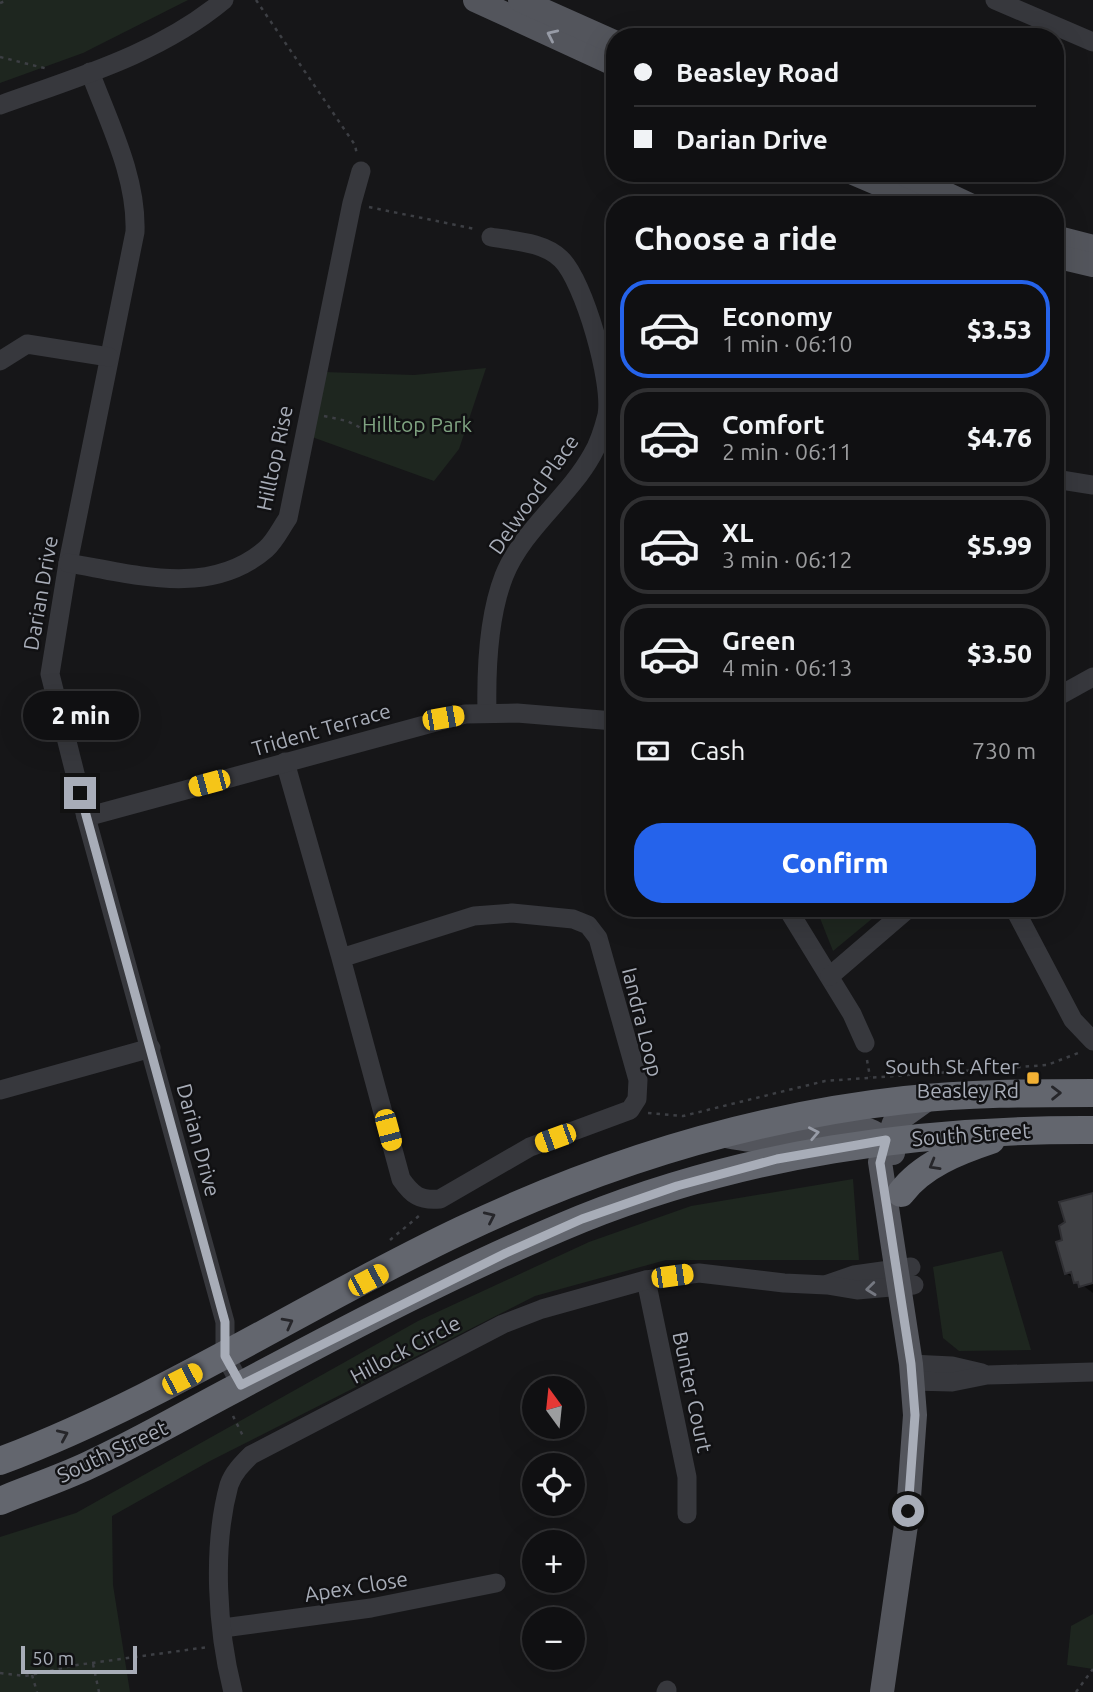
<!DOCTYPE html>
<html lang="en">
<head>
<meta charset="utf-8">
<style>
  :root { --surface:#101012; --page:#19191b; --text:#f1f3f6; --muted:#9c9d9f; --line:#303032; --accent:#2563eb }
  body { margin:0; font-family:Ubuntu,sans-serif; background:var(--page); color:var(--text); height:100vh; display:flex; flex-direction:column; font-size:26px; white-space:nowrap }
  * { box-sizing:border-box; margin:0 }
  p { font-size:23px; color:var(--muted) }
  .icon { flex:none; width:38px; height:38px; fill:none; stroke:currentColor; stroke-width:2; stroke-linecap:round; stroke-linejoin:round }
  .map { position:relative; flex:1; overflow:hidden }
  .details { position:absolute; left:606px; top:196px; width:458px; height:721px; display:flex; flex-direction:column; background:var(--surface); border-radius:28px; box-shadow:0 7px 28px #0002,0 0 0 2px var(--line) }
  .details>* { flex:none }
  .top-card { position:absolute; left:606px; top:28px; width:458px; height:154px; border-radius:28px; box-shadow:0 7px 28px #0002,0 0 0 2px var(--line); display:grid; align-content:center; height:154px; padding:0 28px; background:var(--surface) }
  .needle { width:46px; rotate:345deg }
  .controls { position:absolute; left:522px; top:1376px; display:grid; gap:14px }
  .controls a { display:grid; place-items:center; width:63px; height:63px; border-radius:50%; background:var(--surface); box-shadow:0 7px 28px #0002,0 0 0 2px var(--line); font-size:35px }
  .scale { position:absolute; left:21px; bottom:18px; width:116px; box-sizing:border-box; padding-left:7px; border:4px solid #a8adb8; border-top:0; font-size:19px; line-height:24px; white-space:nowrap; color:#a8adb8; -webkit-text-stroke:5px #111113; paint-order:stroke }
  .end { position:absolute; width:32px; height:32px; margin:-16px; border:9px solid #a8adb8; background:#111; box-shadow:0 0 0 4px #111 }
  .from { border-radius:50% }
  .bubble { position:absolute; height:49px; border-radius:24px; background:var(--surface); box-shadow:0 7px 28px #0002,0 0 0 2px var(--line); font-size:23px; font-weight:800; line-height:49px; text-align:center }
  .car { position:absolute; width:21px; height:42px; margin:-21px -10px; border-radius:9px; box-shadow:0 0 5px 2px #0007; background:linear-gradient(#f5c518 24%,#345 0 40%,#f5c518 0 76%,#345 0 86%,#f5c518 0) }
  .top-card b { display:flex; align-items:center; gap:24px; height:66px; font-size:26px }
  .top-card b+b { border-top:2px solid var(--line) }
  .top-card i { width:18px; height:18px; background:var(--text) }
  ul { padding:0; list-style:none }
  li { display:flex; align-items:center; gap:21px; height:98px; margin:0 14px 10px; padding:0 14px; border:4px solid var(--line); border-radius:28px }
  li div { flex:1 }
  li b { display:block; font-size:26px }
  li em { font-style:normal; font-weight:800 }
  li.selected { border-color:var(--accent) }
  li>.icon { width:63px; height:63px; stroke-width:1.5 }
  h2 { padding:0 28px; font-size:32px; line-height:84px }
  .pay { display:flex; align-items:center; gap:18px; height:77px; padding:0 28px; font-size:26px }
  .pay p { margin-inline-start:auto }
  .button { display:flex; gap:14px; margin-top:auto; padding:14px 28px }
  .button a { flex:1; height:80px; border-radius:28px; background:var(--accent); color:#fff; font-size:28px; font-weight:800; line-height:80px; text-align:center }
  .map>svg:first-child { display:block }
  .green { fill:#1e261f }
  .shadow { fill:#0007 }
  .building { fill:#404145; stroke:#303034; stroke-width:2 }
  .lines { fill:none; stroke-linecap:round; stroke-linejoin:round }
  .path { stroke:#3d3f44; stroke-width:2.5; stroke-dasharray:3.5 5; stroke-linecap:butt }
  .minor { stroke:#37383d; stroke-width:19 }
  .major { stroke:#53555c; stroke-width:24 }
  .highway { stroke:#63666e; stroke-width:28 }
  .oneway { stroke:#979ba6 }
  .oneway2 { stroke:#26262a }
  .oneway3 { stroke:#757881 }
  .route { stroke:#a8adb8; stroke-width:9 }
  .poi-dot { fill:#f2b134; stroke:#111113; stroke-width:2.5 }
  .labels { text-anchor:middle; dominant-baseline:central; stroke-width:5; stroke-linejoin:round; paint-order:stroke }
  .park-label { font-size:21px; fill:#7fa381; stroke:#111113 }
  .street-label { font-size:21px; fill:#a8adb8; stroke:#111113 }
  .poi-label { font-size:21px; fill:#a8adb8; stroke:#111113; text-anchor:end }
</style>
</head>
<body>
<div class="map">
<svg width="1093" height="1692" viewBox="0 0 1093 1692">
  <rect width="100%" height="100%" fill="#161618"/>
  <g class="green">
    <path d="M0,0H188L83,53L0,83Z"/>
    <path d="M486,368L459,449L434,481L312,437L324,372L414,375Z"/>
    <path d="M816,908H885L833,951Z"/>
    <path d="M853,1179L859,1260H666L535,1296L210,1461L112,1516L113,1585L130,1692H0V1537L76,1513L418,1321L589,1242L691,1206Z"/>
    <path d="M1002,1251L1031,1350L959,1351L943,1338L933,1267Z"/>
    <path d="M1093,1614V1669L1067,1665L1071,1626Z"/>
  </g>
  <path class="shadow" d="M1093,1194V1293L1066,1273L1064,1241Z"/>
  <path class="building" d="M1093,1193V1283L1079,1287L1078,1282L1074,1283L1071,1272L1065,1274L1056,1242L1062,1240L1059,1226L1065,1222L1059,1202Z"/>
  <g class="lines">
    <g class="path">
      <path d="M256,0L355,145L357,155"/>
      <path d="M0,3L8,0"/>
      <path d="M0,57L48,69"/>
      <path d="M369,207L475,229"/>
      <path d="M324,416L347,421L361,428L373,421"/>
      <path d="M867,1060L870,1077"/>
      <path d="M648,1113L683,1116L825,1081L1047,1065L1081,1052"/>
      <path d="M390,1240L420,1215"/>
      <path d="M233,1416L244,1438"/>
      <path d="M93,1664L99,1692"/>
      <path d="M0,1673L25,1676L77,1665L208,1647"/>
      <path d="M32,1675L37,1692"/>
      <path d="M1076,1692L1093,1669"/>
    </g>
    <g class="minor">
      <path d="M995,0L1093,42"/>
      <path d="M90,72C109,123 137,177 135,232L68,563L50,674L86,817L225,1322V1356L241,1385"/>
      <path d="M0,105C78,77 159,54 224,0"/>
      <path d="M0,361L27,344L109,357"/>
      <path d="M1055,479L1093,485"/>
      <path d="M68,563C133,574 210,598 266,549C275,541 281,528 288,518L352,203L361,171"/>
      <path d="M1055,698L1093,677"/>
      <path d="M487,713C486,669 488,617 504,576C523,529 568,498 592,455C598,445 604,427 607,415C613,383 584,281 561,259C544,242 514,241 491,237"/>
      <path d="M285,762L341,958L474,916L512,913L573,919L588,925L598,938L638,1080L637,1099L630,1110L530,1147L440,1199C420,1201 412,1195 401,1179L341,958"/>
      <path d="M86,817L465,714L517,713L614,721"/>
      <path d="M787,908L852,1014L865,1043"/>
      <path d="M1014,908L1073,1020L1093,1041"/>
      <path d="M830,976L909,908"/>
      <path d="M0,1090L151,1048"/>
      <path d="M646,1280L687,1477V1514"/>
      <path d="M828,1284L854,1275L911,1267"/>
      <path d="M911,1364L952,1366L982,1373"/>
      <path d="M912,1381L952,1382L987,1375L1093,1372"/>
      <path d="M223,1628L371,1608L496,1583"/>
      <path d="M233,1692C217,1630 212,1547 229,1485C233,1473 242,1464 251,1455L503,1324L542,1309L646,1280L699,1273L784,1283L827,1285L857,1290L914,1285"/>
      <path d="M666,1692L667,1690"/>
    </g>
    <g class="major">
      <path d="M475,0L614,64"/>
      <path d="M520,0L614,42"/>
      <path d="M853,173L928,205"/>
      <path d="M902,173L970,205"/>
      <path d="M1055,237L1093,247"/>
      <path d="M1055,256L1093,265"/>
      <path d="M726,1136C742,1139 759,1142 775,1140C815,1136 870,1107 893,1153"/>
      <path d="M882,1692L908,1511L915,1415L911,1364L880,1162L894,1123L929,1098"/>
    </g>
    <g class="highway">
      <path d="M901,1193C922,1165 958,1151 991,1140"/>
      <path d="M0,1461C162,1400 306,1304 462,1230C601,1164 752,1117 905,1100C968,1093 1030,1093 1093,1093"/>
      <path d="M0,1501C29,1489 59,1479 87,1466C139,1442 188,1413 238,1387C350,1327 464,1267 581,1219C746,1153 917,1129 1093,1130"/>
    </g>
  </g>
  <defs><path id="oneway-chevron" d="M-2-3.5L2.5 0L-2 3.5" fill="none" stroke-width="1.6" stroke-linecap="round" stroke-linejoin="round" transform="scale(1.75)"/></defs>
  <g class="oneway">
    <use href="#oneway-chevron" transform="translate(552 35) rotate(-155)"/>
    <use href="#oneway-chevron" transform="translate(814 1133) rotate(-11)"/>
  </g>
  <g class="oneway2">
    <use href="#oneway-chevron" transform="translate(1056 1093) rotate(-1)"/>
    <use href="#oneway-chevron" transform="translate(934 1165) rotate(150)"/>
    <use href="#oneway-chevron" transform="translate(490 1217) rotate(-25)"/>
    <use href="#oneway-chevron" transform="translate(288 1323) rotate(-28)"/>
    <use href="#oneway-chevron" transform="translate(63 1435) rotate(-24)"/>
  </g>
  <use class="oneway3" href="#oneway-chevron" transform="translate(871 1289) rotate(174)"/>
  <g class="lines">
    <path class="route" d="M80,793L225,1322V1356L241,1385L506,1253L582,1219L677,1186L777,1159L886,1140L880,1163L911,1364L915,1415L908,1511"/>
  </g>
  <rect class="poi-dot" x="1026" y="1071" width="14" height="14" rx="3.5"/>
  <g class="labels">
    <g class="park-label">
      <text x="417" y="424">Hilltop Park</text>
    </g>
    <g class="street-label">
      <text transform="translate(274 458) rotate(-78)">Hilltop Rise</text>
      <text transform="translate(533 494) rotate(-55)">Delwood Place</text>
      <text transform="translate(40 593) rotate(-80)">Darian Drive</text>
      <text transform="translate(321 729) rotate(-16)">Trident Terrace</text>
      <text transform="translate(643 1022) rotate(76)">Iandra Loop</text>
      <text transform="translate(971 1134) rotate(-4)">South Street</text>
      <text transform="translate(199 1140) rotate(75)">Darian Drive</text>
      <text transform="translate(405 1349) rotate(-28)">Hillock Circle</text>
      <text transform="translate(693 1392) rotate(78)">Bunter Court</text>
      <text transform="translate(112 1451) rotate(-25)">South Street</text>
      <text transform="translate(356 1586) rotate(-9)">Apex Close</text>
    </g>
    <g class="poi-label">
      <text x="1019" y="1066">South St After<tspan x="1019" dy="24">Beasley Rd</tspan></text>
    </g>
  </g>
</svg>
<div class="controls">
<a><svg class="needle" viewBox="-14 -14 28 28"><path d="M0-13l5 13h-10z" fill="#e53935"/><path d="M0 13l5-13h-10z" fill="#9c9d9f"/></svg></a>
<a><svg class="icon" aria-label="locate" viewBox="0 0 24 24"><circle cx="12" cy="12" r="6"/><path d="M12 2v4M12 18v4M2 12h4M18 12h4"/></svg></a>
<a>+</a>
<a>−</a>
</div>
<div class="scale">50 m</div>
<i class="end from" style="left:908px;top:1511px"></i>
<i class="end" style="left:80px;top:793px"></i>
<div class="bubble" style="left:23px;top:691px;width:116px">2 min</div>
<i class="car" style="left:443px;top:718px;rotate:80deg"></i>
<i class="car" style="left:209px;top:783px;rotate:255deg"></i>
<i class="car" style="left:388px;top:1130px;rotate:165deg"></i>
<i class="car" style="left:555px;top:1138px;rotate:250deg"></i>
<i class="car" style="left:672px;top:1276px;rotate:82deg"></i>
<i class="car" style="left:368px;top:1280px;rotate:62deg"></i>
<i class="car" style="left:182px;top:1379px;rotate:63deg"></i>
<div class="top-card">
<b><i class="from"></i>Beasley Road</b>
<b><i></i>Darian Drive</b>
</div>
<section class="details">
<h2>Choose a ride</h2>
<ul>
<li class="selected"><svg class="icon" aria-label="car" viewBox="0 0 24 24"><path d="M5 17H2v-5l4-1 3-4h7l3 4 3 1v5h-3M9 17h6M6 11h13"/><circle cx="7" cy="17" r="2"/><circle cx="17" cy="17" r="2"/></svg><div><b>Economy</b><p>1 min · 06:10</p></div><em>$3.53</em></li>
<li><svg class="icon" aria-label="car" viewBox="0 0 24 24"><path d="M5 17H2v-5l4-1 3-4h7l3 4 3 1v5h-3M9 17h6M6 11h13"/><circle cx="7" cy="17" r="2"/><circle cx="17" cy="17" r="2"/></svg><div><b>Comfort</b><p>2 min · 06:11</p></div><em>$4.76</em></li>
<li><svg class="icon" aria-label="car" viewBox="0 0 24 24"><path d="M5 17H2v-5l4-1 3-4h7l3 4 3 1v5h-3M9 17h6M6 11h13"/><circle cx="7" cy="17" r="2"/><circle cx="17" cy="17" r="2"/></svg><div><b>XL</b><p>3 min · 06:12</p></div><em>$5.99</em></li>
<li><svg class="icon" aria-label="car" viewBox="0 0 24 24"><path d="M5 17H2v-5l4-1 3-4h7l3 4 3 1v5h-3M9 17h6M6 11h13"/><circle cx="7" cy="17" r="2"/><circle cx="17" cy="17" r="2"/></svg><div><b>Green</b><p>4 min · 06:13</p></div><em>$3.50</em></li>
</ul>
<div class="pay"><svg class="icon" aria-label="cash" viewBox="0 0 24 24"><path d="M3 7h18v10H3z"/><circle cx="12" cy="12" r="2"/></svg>Cash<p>730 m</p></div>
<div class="button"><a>Confirm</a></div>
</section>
</div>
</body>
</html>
